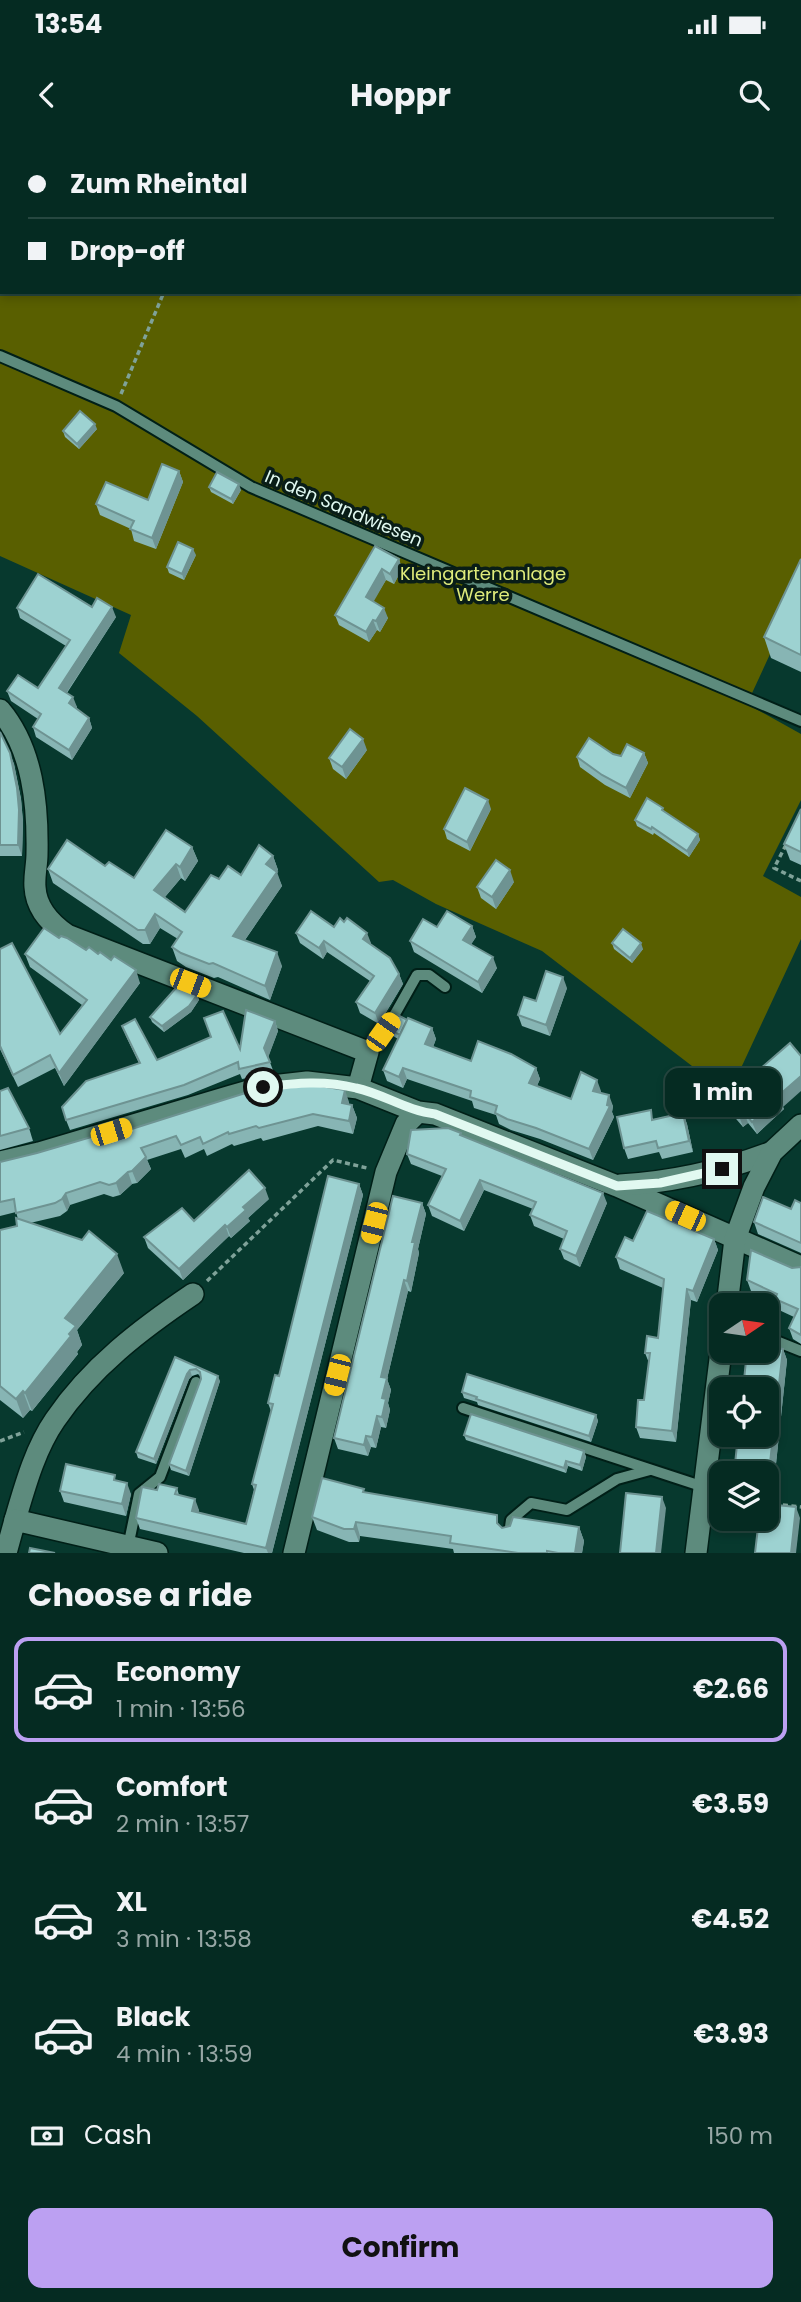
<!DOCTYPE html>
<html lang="en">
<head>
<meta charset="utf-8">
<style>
  :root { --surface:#052b22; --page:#13372f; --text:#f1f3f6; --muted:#97a7a5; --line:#264740; --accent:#bca0f2 }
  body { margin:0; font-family:Poppins,sans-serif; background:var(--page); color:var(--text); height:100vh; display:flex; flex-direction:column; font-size:26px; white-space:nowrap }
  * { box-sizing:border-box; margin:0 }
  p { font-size:23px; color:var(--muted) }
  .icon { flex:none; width:38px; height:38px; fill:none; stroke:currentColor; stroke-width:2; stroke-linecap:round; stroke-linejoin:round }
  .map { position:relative; height:1413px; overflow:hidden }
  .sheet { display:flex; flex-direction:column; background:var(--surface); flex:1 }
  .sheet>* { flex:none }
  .guide { position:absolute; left:0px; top:0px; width:802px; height:154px; box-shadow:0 4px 10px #0003,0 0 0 2px var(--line); display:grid; align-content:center; height:154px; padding:0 28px; background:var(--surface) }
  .needle { width:46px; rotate:77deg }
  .tools { position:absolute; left:709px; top:1153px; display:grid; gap:14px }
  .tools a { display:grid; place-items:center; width:70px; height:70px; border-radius:14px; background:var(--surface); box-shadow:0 4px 10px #0003,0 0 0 2px var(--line); font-size:35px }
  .end { position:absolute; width:32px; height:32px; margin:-16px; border:9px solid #e1f9f1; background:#111; box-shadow:0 0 0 4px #111 }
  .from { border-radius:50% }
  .bubble { position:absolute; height:49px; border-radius:14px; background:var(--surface); box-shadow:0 4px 10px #0003,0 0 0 2px var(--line); font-size:23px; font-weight:700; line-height:49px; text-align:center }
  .car { position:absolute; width:21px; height:42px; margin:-21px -10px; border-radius:9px; box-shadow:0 0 5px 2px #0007; background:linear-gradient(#f5c518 24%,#345 0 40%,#f5c518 0 76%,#345 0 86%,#f5c518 0) }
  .guide b { display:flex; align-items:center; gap:24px; height:66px; font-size:26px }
  .guide b+b { border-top:2px solid var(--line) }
  .guide i { width:18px; height:18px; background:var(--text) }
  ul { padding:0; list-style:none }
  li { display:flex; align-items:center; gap:21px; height:105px; margin:0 14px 10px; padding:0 14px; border:4px solid transparent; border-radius:14px }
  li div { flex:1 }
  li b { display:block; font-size:26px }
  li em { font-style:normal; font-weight:700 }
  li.active { border-color:var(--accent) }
  li>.icon { width:63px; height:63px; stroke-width:1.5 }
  h2 { padding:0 28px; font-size:32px; line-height:84px }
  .pay { display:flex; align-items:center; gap:18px; height:77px; padding:0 28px; font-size:26px }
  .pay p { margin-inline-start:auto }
  .action { display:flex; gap:14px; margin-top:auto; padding:14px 28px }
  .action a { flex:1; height:80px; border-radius:14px; background:var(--accent); color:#111; font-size:28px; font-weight:700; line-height:80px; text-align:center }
  .status { display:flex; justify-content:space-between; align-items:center; height:49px; padding:0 35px; background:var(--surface); direction:ltr }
  .status svg { height:19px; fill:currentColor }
  header { display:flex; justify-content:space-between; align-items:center; height:91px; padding:0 28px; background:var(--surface); font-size:32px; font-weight:700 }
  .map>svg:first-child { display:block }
  .green { fill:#595f00; fill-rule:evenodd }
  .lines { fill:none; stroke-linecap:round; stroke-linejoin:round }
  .lane-casing { stroke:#001f17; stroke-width:14 }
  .street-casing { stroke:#001f17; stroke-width:24 }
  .path { stroke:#7fa299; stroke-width:3.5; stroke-dasharray:5 3.5; stroke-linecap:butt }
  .lane { stroke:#5d8b7d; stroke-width:10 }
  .street { stroke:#5d8b7d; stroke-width:21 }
  .wall { fill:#87b5b4 }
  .shaded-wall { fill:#6e9392 }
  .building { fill:#9dd2d1; stroke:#6e9392; stroke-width:2 }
  .route { stroke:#e1f9f1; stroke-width:9 }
  .labels { text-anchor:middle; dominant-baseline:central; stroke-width:7; stroke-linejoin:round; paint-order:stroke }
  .street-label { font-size:18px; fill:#e1f9f1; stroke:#091d17 }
  .park-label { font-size:18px; fill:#dfeb7b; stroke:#091d17 }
</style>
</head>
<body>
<div class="status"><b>13:54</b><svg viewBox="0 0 49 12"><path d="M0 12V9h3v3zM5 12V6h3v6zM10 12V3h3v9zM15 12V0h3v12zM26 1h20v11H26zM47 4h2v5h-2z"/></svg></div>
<header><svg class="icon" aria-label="back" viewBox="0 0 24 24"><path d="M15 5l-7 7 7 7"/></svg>Hoppr<svg class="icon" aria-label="search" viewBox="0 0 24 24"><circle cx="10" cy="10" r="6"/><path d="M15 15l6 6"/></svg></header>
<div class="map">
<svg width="801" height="1413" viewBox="0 0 801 1413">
  <rect width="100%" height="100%" fill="#07392e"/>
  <path class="green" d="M0,0H801V447L747,564L801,594V660L763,736L801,757V799L741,928L692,926L542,811L436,764L393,740L379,742L197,576L119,513L131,475L0,416ZM2,2H800V152H2Z"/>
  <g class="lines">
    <g class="lane-casing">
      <g id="lane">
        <path d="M0,13H2"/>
        <path d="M800,89H801"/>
        <path d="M0,216L116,266L251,347L801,581"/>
        <path d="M368,912L395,874L417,835H429L445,847"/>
        <path d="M766,1197L801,1211"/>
        <path d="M463,1268L704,1347"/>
        <path d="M509,1394L511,1380L531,1363L567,1370L617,1339L650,1330"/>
        <path d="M128,1407L139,1354L160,1337L196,1242"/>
      </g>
    </g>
    <g class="street-casing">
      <g id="street">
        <path d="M0,570C33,609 38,665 37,714C37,725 34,736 35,747C36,768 51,784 67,795L368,912L358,948"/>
        <path d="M0,1022L39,1013L231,956L263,947L307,942L358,948L418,972L435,974L617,1046L801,1127"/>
        <path d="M620,1045C673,1042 722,1031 772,1012"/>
        <path d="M727,1166L735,1099L754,1047L772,1012L801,985"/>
        <path d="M15,1380C25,1346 35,1309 55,1280C91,1227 141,1189 193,1154"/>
        <path d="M6,1413L15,1380L157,1413"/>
        <path d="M294,1413L386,1032L406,984L418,972"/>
        <path d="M696,1413L721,1211"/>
      </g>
    </g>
    <g class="path">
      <path d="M121,254L164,152"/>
      <path d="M786,705L774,728L801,741"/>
      <path d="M207,1141L333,1020L367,1028"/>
      <path d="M0,1301L24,1292"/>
      <path d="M766,1363L801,1367"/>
    </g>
    <use href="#lane" class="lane"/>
    <use href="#street" class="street"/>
  </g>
  <g class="wall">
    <path d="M97,289L79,309L65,297L63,291Z"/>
    <path d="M179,331L183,342L156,409L134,401L131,389L100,375L96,364L148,360Z"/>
    <path d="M209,347L241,350L233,364L211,352Z"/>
    <path d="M375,406L399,419L402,429L394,444L386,440L373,461L388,478L380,492L377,490L369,502L339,485L335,475Z"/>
    <path d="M196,415L184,440L169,433L167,427Z"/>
    <path d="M801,419V532L771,518L764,497Z"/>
    <path d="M92,467L116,477L67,553L77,567L76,569L89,578L92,588L72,620L36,597L33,587L38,579L11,561L7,551L38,548L66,506L20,478L17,468Z"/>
    <path d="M0,592L14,624L21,659L23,682L22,716H0Z"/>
    <path d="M367,610L346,639L333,629L329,618Z"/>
    <path d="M644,613L648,623L630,658L605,645L580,627L577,617L613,614L621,616Z"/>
    <path d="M491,669L470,711L447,699L444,689Z"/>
    <path d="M801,669V725L790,720L784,704Z"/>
    <path d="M665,672L698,694L700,700L689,717L654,693L653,695L637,686L635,680Z"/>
    <path d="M192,707L198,721L185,741L181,738L165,757L185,772L219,739L241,735L273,716L278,730L276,732L282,746L245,800L282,826L270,860L218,837L214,838L186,827L177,821L172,807L178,799L160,788L150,804H143L53,743L48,729L105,726L134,738Z"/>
    <path d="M514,742L496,769L481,758L477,747Z"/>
    <path d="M472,786L476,797L471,804L497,828L482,853L414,812L410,801L437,787Z"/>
    <path d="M334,787L371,803V804L399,834L403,844L379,884L360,873L356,862L370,841L327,812L323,819L300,803L296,793Z"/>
    <path d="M59,798L140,843L64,946L55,928L18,947L0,909V809L60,894L82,865L30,827L25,814Z"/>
    <path d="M612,803L643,809L632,823L614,809Z"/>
    <path d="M567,848L550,896L522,886L518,875L536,861Z"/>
    <path d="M197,855L199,860L191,872L164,892L152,882L150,877Z"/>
    <path d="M407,880L432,888L436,899L433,907L471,921L536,928L540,939L537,946L571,959L601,951V953L613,966L612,972L614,977L593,1020L540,999L511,990L499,984L496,975L474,968L472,961L407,939L403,948L387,941L383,930L398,899L390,894L388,889Z"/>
    <path d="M275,881L278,891L268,917L274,933L242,939L240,934L188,955L70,990L66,980L139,923L126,896L122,886L157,920L240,909Z"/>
    <path d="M0,951L29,988L33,1001L0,1010Z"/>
    <path d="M730,955L783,967L784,969L757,994L748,983L743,987L731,973L727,962L732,958Z"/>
    <path d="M349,962V964L352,965L357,978L353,994L318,986L263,1001L261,998L234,1006L232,1004L207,1016L204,1009L185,1018L181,1009L147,1020L151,1029L137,1043L132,1044L120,1055L113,1057L104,1054L70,1065L67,1071L60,1076L30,1083L124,1133L77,1190L82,1205L77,1212L78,1214L32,1271L30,1270L23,1278L0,1260V1090L17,1086L18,1079L16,1072L0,1076V1022L116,994Z"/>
    <path d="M683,973L687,984L693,1012L662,1019L659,1012L628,1019L624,1008L654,979Z"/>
    <path d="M462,996L607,1063L580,1127L564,1119L560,1109L564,1099L534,1086L530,1075L533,1069L484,1050L464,1091L432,1076L428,1065L442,1036L411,1024L407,1014Z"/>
    <path d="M359,1044L363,1055L272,1413H244L140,1389L136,1378L157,1350L177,1348L179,1355L199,1370L198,1373L246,1384L254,1350L252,1344L271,1271L268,1263Z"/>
    <path d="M269,1059L248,1078L250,1081L231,1098L229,1096L183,1140L148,1108L144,1097Z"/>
    <path d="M422,1063L426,1074L418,1109L419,1113L411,1152L408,1151L387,1239L391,1250L388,1263L390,1270L386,1288L381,1287L376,1308L371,1307L368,1316L338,1309L334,1298Z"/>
    <path d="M801,1063V1113L758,1094L754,1082L791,1069Z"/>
    <path d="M714,1099L718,1110L697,1162L691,1160L676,1302L640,1298L636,1287L644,1260L649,1223L645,1213L658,1198L663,1148L620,1129L616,1117L633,1101Z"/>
    <path d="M801,1127V1204L793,1199L789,1188L794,1177L779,1170L777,1163L751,1151L747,1140L792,1128Z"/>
    <path d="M783,1209L787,1220L773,1352L766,1351V1334Z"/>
    <path d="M175,1217L220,1241L189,1336L171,1330L169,1324L201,1239V1237L198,1234L192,1236L189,1239L156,1324L138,1318L136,1312Z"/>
    <path d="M462,1252L596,1275L598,1281L591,1302L478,1265L477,1262L464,1258Z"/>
    <path d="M464,1295L584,1311L586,1317L582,1331L568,1326L566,1333L466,1300Z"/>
    <path d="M117,1341L131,1354L126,1376L64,1362L60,1351Z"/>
    <path d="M365,1352L502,1388L579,1387L584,1401L582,1413H454L453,1409L360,1396L359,1402H349L317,1390L312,1377Z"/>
  </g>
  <g class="shaded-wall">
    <path d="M95,284L97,289L79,309L77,304Z"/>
    <path d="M179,331L183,342L156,409L152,398Z"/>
    <path d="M239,344L241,350L233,364L231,359Z"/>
    <path d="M193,409L196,415L184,440L182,434Z"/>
    <path d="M399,419L402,429L394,444L390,434Z"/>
    <path d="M382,429L386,440L370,468L366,457Z"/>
    <path d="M112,467L116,477L63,558L59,548Z"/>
    <path d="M384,468L388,478L380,492L376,481Z"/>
    <path d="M373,480L377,490L369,502L366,492Z"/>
    <path d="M73,557L77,567L73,573L69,563Z"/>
    <path d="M89,578L92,588L72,620L69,610Z"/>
    <path d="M363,599L367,610L346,639L342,627Z"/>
    <path d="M10,613L14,624L21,659L23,682L22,716L18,705Z"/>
    <path d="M644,613L648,623L630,658L626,648Z"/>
    <path d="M488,660L491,669L470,711L467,702Z"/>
    <path d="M698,694L700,700L689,717L687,711Z"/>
    <path d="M192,707L198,721L185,741L180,727Z"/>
    <path d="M273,716L278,730L271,738L266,724Z"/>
    <path d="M176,724L181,738L159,764L154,750Z"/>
    <path d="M510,730L514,742L496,769L492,757Z"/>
    <path d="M277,732L282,746L238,810L233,796Z"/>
    <path d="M155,774L160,788L150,804L145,790Z"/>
    <path d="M472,786L476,797L467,811L463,800Z"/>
    <path d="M367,793L371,803L367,809L363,799Z"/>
    <path d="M324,801L327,812L323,819L319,808Z"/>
    <path d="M641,803L643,809L632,823L630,818Z"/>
    <path d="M277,812L282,826L270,860L265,846Z"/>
    <path d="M493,817L497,828L482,853L478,842Z"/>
    <path d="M136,830L140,843L64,946L59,933Z"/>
    <path d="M399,834L403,844L379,884L375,873Z"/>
    <path d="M563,837L567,848L550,896L546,885Z"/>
    <path d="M197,855L199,860L191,872L164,892L162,886Z"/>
    <path d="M275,881L278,891L268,918L264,908Z"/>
    <path d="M432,888L436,899L430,915L425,904Z"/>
    <path d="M403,928L407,939L403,948L399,937Z"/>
    <path d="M536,928L540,939L533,954L529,943Z"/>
    <path d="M801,936V951L783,967L784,969L757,994L752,982L778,956Z"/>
    <path d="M597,940L601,951L597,962L593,951Z"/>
    <path d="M345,950L349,962L346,976L342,963Z"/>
    <path d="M609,955L613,966L612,972L614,977L593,1020L589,1009L607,965Z"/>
    <path d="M352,965L357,978L353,994L349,981Z"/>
    <path d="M744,972L748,983L743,987L739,976Z"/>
    <path d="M683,973L687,984L693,1012L689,1001Z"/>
    <path d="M146,1017L151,1029L137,1043L132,1031Z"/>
    <path d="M128,1032L132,1044L120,1055L116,1043Z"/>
    <path d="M480,1040L484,1050L464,1091L460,1081Z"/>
    <path d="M359,1044L363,1055L272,1413H268L266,1408Z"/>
    <path d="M265,1048L269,1059L248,1078L250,1081L231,1098L227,1087L243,1067Z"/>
    <path d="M66,1053L70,1065L67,1071L62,1059Z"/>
    <path d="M603,1053L607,1063L580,1127L576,1116Z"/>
    <path d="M422,1063L426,1074L418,1109L419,1113L411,1152L407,1141L412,1102Z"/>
    <path d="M225,1085L229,1096L183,1140L179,1129Z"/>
    <path d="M714,1099L718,1110L697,1162L693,1151Z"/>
    <path d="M117,1114L124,1133L77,1190L82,1205L77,1212L78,1214L32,1271L25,1253L65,1178Z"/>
    <path d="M404,1140L408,1151L387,1239L391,1250L388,1263L390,1270L386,1288L382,1277V1258L381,1237Z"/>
    <path d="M687,1149L691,1160L676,1302L672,1291Z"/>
    <path d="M783,1209L787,1220L773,1352L768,1340Z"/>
    <path d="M190,1230L192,1236L189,1239L156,1324L154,1319L187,1234Z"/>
    <path d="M218,1236L220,1241L189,1336L186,1331Z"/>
    <path d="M23,1251L30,1270L23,1278L16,1259Z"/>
    <path d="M596,1275L598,1281L591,1302L589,1296Z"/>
    <path d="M377,1276L381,1287L376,1308L372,1297Z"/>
    <path d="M366,1296L371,1307L368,1316L364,1305Z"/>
    <path d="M584,1311L586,1317L582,1331L580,1325Z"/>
    <path d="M566,1321L568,1326L566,1333L564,1328Z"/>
    <path d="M127,1343L131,1354L126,1376L122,1364Z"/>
    <path d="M662,1357L666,1368L661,1413H656Z"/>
    <path d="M195,1359L199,1370L196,1382L192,1371Z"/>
    <path d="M796,1367L800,1378L796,1413H791Z"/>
    <path d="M356,1382L360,1396L359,1402L354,1389Z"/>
    <path d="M579,1387L584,1401L582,1413H575Z"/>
  </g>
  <g class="building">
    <rect x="440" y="0" width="19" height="2"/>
    <path d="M80,271L95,284L77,304L63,291Z"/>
    <path d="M162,324L179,331L152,398L130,389L134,381L96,364L106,342L148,360Z"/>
    <path d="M217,332L239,344L231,359L209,347Z"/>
    <path d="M178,402L193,409L182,434L167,427Z"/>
    <path d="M375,406L399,419L390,434L382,429L366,457L384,468L376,481L373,480L366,492L335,475Z"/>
    <path d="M801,419V515L764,497Z"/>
    <path d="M38,434L92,467L97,458L112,467L59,548L73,557L69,563L89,578L69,610L33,587L41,574L7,551L18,535L38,548L70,500L17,468Z"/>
    <path d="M350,589L363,599L342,627L329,618Z"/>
    <path d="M0,592L10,613L17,648L19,670L18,705H0Z"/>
    <path d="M589,598L613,614L621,616L627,604L644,613L626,648L602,635L577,617Z"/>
    <path d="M465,648L488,660L467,702L444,689Z"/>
    <path d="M647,658L663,668L662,670L698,694L687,711L652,687L651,689L635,680Z"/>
    <path d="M801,669V712L784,704Z"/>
    <path d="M166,690L192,707L180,727L176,724L154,750L185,772L211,735L219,739L228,726L241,735L259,705L273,716L266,724L277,732L233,796L277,812L265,846L213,823L209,824L181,813L172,807L182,792L155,774L145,790H138L48,729L67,700L105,726L109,722L134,738Z"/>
    <path d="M496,720L510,730L492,757L477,747Z"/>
    <path d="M311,771L334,787L340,778L344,782L347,778L367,793L363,799L390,818L399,834L375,873L356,862L374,836L324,801L319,808L296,793Z"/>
    <path d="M447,771L472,786L463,800L493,817L478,842L410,801L423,779L437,787Z"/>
    <path d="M44,788L59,798L61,796L67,798L86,810L89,807L98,814L100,812L111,820L114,816L136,830L59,933L50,915L13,935L0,906V809L12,803L60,894L87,860L25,814Z"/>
    <path d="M623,789L641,803L630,818L612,803Z"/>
    <path d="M546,831L563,837L546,885L518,875L524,857L536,861Z"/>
    <path d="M176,848L197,855L189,866L162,886L150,877Z"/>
    <path d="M246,870L275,881L264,908L270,922L239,929L238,922L184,945L66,980L62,967L86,941L140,923L122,886L135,879L157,920L211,897L204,878L223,871L240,909Z"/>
    <path d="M398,875L407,880L400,895L388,889Z"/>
    <path d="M408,878L432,888L425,904L471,921L478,901L511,914L536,928L529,943L571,959L581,932L597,940L593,951L609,955L607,965L610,966L589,1009L536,988L507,979L495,973L497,966L470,957L471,951L403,928L399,937L383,930Z"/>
    <path d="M790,903L801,916V936L778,956L780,958L752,982L744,972L739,976L727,962L733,957L730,955Z"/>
    <path d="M302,943L345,950L342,963L352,965L349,981L313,974L259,988L256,986L229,994L228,992L203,1004L200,997L181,1005L176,996L141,1008L146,1017L132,1031L128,1032L116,1043L109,1045L100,1042L66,1053L62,1059L55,1063L16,1073L14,1059L0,1062V1022L37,1013L115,990L116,994L261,948Z"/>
    <path d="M8,948L29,988L0,996V951Z"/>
    <path d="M651,970L652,980L683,973L689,1001L658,1008L656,1001L624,1008L617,977Z"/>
    <path d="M448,988L461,993L460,995L603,1053L576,1116L560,1109L567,1091L530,1075L536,1062L480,1040L460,1081L428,1065L446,1029L407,1014L411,990Z"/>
    <path d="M249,1030L265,1048L243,1067L246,1070L227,1087L225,1085L179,1129L144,1097L182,1068L194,1081Z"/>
    <path d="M328,1036L359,1044L266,1408L136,1378L142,1347L157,1350L159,1344L177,1348L175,1354L195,1359L192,1371L246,1384L256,1345L252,1344L273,1264L268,1263L275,1235L279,1236Z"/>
    <path d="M393,1056L422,1063L412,1102H415L407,1141L404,1140L381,1237L387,1238L382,1258L386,1259L382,1277L377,1276L372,1297L366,1296L364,1305L334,1298Z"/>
    <path d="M763,1057L791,1069L795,1060L801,1063V1103L754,1082Z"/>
    <path d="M647,1071L714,1099L693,1151L687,1149L672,1291L636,1287L638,1260H644L650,1213H645L647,1196L658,1198L664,1139L616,1117L625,1097L633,1101Z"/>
    <path d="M16,1078L82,1100L89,1091L117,1114L65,1178L76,1186L69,1194L71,1196L25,1253L23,1251L16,1259L0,1246V1090L17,1086Z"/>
    <path d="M751,1110L792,1128L801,1127V1195L789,1188L798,1169L775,1159L777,1154L747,1140Z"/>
    <path d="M766,1207L783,1209L768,1340H766V1334H734L738,1295H766V1250H743L747,1211H766Z"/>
    <path d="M175,1217L218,1236L186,1331L169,1324L201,1239L200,1232L196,1229L190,1230L187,1234L154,1319L136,1312Z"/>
    <path d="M467,1234L596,1275L589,1296L476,1259L477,1257L462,1252Z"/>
    <path d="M471,1274L584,1311L580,1325L566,1321L564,1328L464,1295Z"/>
    <path d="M66,1324L115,1335L114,1340L127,1343L122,1364L60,1351Z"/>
    <path d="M322,1338L364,1349L363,1352L497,1375V1383L502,1388L510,1386L513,1377L579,1387L575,1413H558L547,1411V1413H518L450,1403L451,1396L356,1382L354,1389H344L312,1377Z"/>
    <path d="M626,1353L662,1357L656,1413H620Z"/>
    <path d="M766,1364L796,1367L791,1413H755L759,1379H766Z"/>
    <path d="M30,1408L55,1413H29Z"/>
  </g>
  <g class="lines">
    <path class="route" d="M263,947C296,943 324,940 356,948C384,954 407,971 435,974L617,1046L660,1043L722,1029"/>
  </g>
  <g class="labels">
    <g class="street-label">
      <text transform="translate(344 368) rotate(23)">In den Sandwiesen</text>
    </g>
    <g class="park-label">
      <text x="483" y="433">Kleingartenanlage<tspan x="483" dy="21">Werre</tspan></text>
    </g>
  </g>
</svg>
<div class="tools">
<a><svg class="needle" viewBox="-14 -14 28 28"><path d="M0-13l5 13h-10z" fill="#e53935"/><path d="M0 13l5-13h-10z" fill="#97a7a5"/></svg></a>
<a><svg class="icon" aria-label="locate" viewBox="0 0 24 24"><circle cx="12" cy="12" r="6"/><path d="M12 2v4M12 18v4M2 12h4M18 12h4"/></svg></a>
<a><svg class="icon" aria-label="layers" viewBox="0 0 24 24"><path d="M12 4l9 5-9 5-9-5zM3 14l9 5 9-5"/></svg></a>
</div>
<i class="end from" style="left:263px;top:947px"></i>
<i class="end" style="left:722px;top:1029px"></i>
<div class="bubble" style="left:665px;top:928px;width:116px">1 min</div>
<i class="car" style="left:190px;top:843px;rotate:111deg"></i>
<i class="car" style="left:383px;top:892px;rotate:35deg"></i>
<i class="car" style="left:111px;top:992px;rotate:73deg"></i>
<i class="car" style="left:685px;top:1076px;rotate:294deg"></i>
<i class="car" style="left:374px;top:1083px;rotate:194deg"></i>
<i class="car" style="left:337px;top:1235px;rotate:194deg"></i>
<div class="guide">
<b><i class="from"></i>Zum Rheintal</b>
<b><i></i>Drop-off</b>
</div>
</div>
<section class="sheet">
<h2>Choose a ride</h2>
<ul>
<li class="active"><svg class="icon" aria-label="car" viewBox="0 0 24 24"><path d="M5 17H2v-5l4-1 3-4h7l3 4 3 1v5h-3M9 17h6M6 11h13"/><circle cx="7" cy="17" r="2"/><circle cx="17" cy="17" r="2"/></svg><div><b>Economy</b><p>1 min · 13:56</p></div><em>€2.66</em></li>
<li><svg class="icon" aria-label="car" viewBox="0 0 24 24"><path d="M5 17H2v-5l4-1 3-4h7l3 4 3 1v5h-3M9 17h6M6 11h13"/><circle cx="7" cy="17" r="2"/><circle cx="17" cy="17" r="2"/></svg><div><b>Comfort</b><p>2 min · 13:57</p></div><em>€3.59</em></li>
<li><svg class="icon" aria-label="car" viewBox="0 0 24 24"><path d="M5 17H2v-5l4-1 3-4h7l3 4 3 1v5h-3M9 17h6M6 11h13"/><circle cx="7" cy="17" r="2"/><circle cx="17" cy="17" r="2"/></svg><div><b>XL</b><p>3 min · 13:58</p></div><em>€4.52</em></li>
<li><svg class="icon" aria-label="car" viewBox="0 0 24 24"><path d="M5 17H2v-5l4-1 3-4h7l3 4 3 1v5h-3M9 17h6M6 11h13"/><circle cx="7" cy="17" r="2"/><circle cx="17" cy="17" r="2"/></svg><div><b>Black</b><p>4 min · 13:59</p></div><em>€3.93</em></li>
</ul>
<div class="pay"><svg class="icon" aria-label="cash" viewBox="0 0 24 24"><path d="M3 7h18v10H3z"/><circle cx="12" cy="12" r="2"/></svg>Cash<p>150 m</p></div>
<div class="action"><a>Confirm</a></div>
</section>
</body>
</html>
